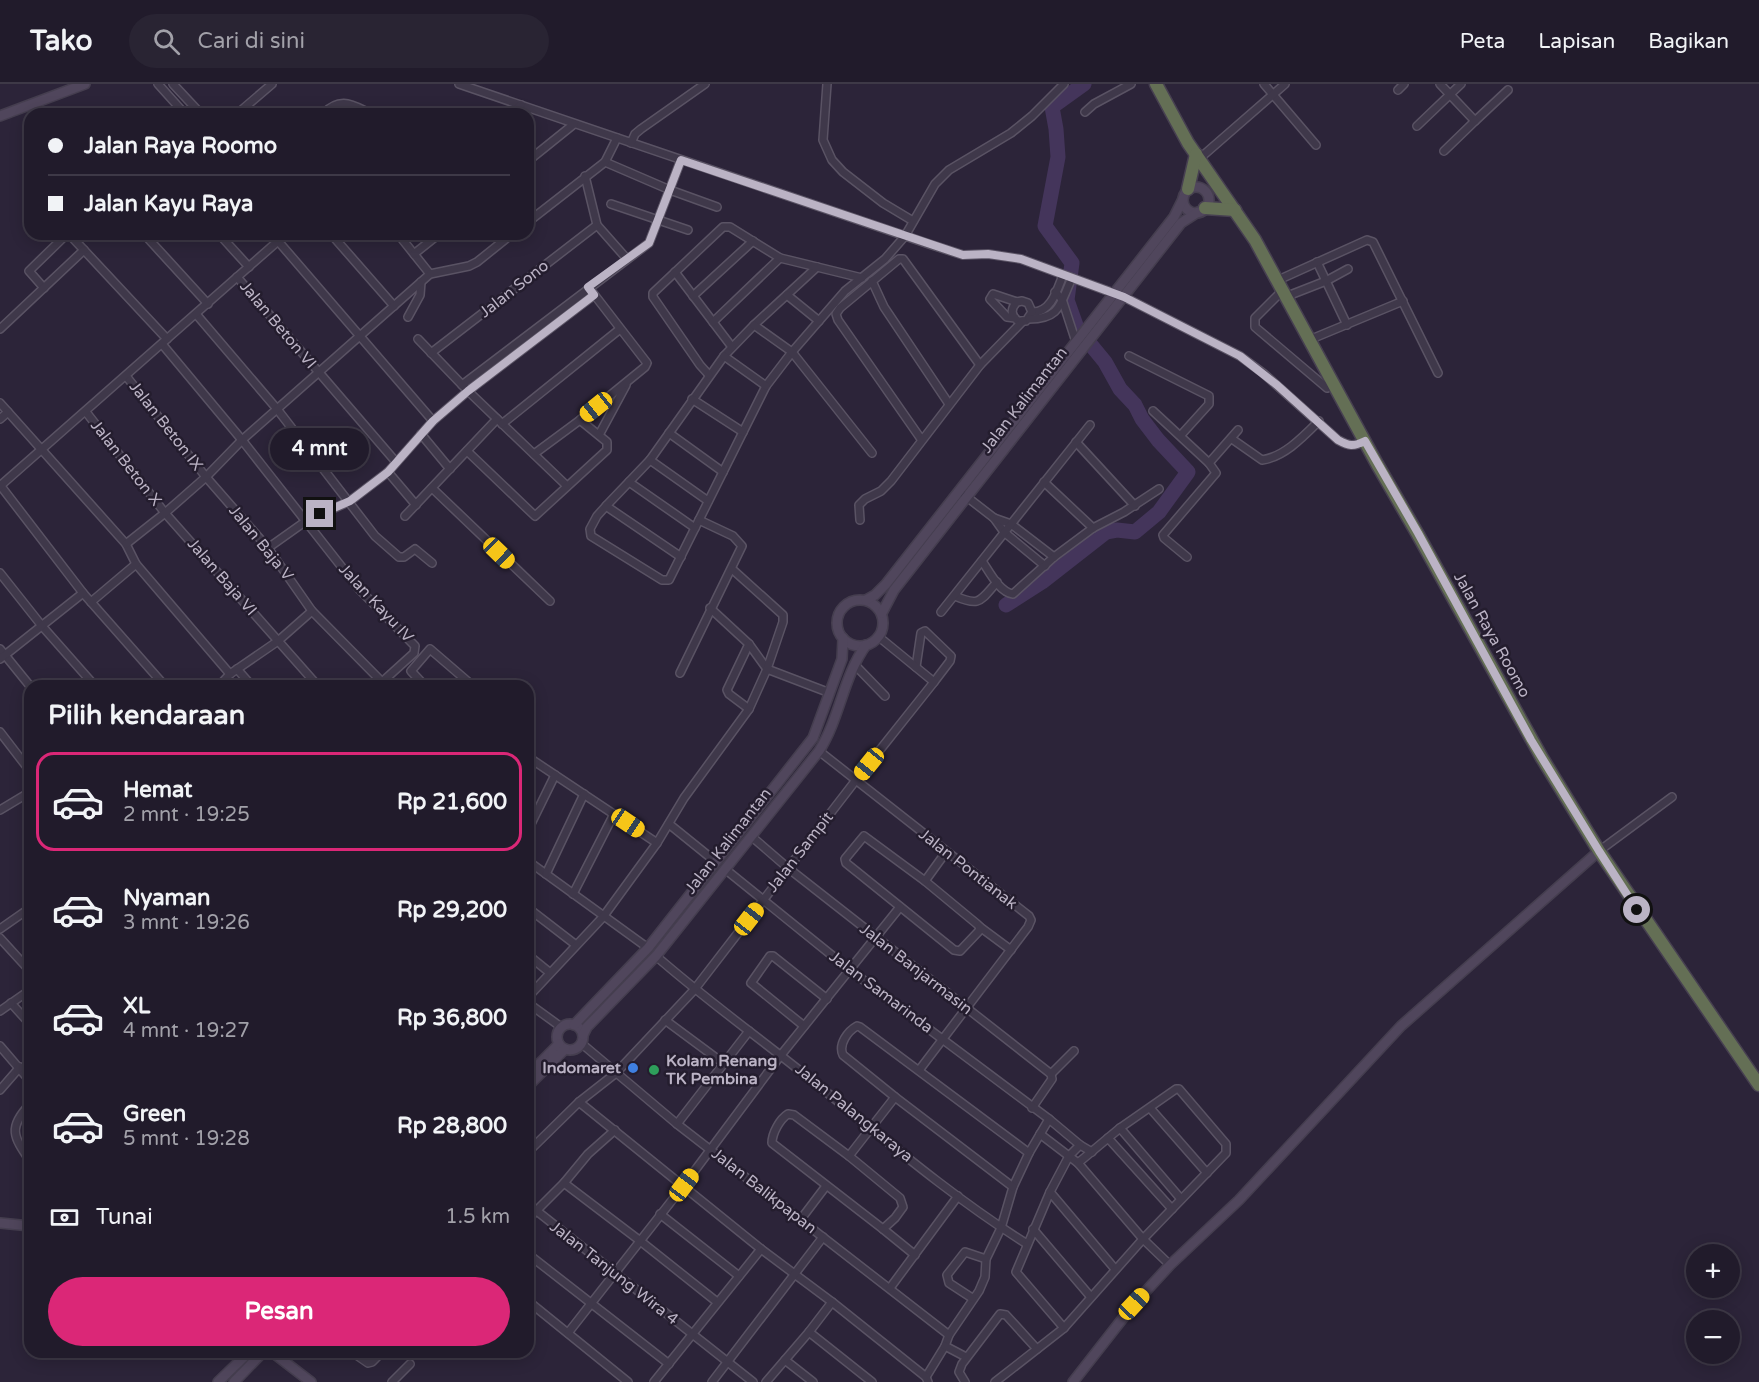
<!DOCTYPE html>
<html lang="id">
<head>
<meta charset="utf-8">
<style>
  :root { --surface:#211b2b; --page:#292433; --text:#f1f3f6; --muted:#a2a1a9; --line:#3e3947; --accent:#db2777 }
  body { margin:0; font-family:"Varela Round",sans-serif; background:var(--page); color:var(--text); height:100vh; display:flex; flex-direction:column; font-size:22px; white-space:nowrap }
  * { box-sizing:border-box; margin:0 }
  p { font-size:20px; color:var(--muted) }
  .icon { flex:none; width:33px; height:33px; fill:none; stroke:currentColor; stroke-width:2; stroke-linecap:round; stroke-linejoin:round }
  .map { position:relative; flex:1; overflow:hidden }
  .drawer { position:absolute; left:24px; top:596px; width:510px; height:678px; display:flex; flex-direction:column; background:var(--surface); border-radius:18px; box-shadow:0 3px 15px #0003,0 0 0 2px var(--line) }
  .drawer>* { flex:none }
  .hud { position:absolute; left:24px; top:24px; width:510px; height:132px; border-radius:18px; box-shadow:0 3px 15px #0003,0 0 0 2px var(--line); display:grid; align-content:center; height:132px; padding:0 24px; background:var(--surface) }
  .controls { position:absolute; left:1686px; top:1160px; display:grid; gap:12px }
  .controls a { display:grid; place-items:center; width:54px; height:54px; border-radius:50%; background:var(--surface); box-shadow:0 3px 15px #0003,0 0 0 2px var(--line); font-size:30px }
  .end { position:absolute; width:27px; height:27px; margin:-14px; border:8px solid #bbb3c5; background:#111; box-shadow:0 0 0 3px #111 }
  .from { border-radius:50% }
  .bubble { position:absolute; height:42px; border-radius:21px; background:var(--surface); box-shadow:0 3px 15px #0003,0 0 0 2px var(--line); font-size:20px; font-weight:700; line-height:42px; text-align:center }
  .car { position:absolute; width:18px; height:36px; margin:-18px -9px; border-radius:8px; box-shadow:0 0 4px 2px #0007; background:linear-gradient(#f5c518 24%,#345 0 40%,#f5c518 0 76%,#345 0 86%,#f5c518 0) }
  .hud b { display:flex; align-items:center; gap:21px; height:57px; font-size:22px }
  .hud b+b { border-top:2px solid var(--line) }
  .hud i { width:15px; height:15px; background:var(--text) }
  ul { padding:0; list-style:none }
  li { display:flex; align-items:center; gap:18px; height:99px; margin:0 12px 9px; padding:0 12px; border:3px solid transparent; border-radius:18px }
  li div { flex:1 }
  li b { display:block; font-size:22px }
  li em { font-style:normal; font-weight:700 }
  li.active { border-color:var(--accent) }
  li>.icon { width:54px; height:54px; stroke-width:1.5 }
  h2 { padding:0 24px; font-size:27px; line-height:72px }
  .pay { display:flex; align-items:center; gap:15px; height:66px; padding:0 24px; font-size:22px }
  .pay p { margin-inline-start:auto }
  .action { display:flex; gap:12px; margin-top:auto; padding:12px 24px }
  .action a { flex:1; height:69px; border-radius:36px; background:var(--accent); color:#fff; font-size:24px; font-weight:700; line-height:69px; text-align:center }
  header { display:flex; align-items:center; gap:36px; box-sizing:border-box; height:84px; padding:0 30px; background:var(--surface); border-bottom:2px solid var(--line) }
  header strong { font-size:28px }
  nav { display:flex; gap:33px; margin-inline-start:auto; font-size:21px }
  .search { width:420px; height:54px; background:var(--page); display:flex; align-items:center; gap:15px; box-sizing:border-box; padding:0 21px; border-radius:33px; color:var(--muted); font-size:22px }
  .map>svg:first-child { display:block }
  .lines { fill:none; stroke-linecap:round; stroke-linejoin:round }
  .river { stroke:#44355b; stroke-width:15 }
  .street-casing { stroke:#5a5364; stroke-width:10 }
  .secondary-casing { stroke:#453e4f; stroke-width:12 }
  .highway-casing { stroke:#474051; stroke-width:15 }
  .street { stroke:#3f384a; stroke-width:7 }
  .secondary { stroke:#50465c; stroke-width:9 }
  .highway { stroke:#646f55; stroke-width:12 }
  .route { stroke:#bbb3c5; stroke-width:8 }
  .shop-dot { fill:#3f7fe0; stroke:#241d2e; stroke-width:2 }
  .leisure-dot { fill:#2e9e5b; stroke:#241d2e; stroke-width:2 }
  .labels { text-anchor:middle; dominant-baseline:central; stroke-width:5; stroke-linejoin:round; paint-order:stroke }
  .street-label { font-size:16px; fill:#bbb3c5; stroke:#241d2e }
  .poi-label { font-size:16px; font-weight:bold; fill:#bbb3c5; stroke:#241d2e; text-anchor:start }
</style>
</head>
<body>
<header>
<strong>Tako</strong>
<div class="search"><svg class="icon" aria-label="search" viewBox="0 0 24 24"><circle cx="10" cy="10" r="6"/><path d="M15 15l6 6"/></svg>Cari di sini</div>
<nav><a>Peta</a><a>Lapisan</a><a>Bagikan</a></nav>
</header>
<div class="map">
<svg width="1759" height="1298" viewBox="0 0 1759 1298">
  <rect width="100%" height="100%" fill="#2c2439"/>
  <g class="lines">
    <path class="river" d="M1006,521L1042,498L1106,448L1117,446L1135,448L1159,428L1188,388L1158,356L1142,335L1135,321L1120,305L1105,278L1077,244L1067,216L1072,179L1045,142L1058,73L1056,45L1052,23L1084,0"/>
    <g class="street-casing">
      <g id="street">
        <path d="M158,0L185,30"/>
        <path d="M173,0L201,30"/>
        <path d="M459,0L929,160L963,171L988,170L1021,175L1124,213L1240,272L1263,289L1338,356C1349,362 1353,363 1365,357"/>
        <path d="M827,0L823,56L832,76L843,88L883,119L913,137"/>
        <path d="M1264,0L1316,61"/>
        <path d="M1440,0L1475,37L1508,6"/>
        <path d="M1398,6L1404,0"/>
        <path d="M1085,28L1094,20L1131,0"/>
        <path d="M237,30L272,0"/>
        <path d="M323,30C341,12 352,21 372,30"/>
        <path d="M510,30L521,21"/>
        <path d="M1417,42L1461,0"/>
        <path d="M631,59L635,50L641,45L705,0"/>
        <path d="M1444,67L1475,37"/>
        <path d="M1199,75L1285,0"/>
        <path d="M528,77L574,40"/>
        <path d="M605,78L670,106L717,123"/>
        <path d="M585,92L597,141L627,175"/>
        <path d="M611,120L688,146"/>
        <path d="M528,138L605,78L617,54"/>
        <path d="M69,150L167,255"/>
        <path d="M144,150L208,220"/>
        <path d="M219,150L249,183"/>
        <path d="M331,150L394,222"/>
        <path d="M398,150L430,190"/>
        <path d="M278,157L433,337"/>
        <path d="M414,170L439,150"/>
        <path d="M1317,178L1347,241"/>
        <path d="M817,183L754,241L724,272L650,376L606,422L597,432L590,445L591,452L662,496H669L766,302L792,268L845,207L885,175L905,152L935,100L949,86L1011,49L1032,32L1064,0"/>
        <path d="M675,188L732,263"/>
        <path d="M237,193L396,378"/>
        <path d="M872,197L884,223L949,320"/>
        <path d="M1276,197L1367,156L1373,158L1438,289"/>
        <path d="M44,204L29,187L67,150"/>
        <path d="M1282,207L1255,234V243L1327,304L1333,300"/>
        <path d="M1055,208L1062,215L1076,258"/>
        <path d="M787,211L819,237"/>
        <path d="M693,212L753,157"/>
        <path d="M1285,213L1326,197L1348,185"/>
        <path d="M1032,228C1051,229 1057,206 1063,191"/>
        <path d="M196,230L277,325L375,452L399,473H404L415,465L432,479"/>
        <path d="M408,233L420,211L421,198"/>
        <path d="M1015,234L1007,233L990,215L993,210L1017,218L1022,217L1028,219L1032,228L1026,237H1018C1011,232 1010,225 1017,218"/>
        <path d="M1029,235C1061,235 1060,219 1072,194"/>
        <path d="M713,238L780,174"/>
        <path d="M754,241L792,268L872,369"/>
        <path d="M0,245L84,166"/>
        <path d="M418,255L468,307L567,402"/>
        <path d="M1309,256L1403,217"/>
        <path d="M162,260L242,356L359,505L415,562L414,569L382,598"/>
        <path d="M431,269L597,141"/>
        <path d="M724,272L766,302"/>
        <path d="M1129,272L1209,312V320L1181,351"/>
        <path d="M709,291L700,281L653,213V209L723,143H730L780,174L862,194"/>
        <path d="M126,292L206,393L268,464L312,527L386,602"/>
        <path d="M462,301L649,159L681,76"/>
        <path d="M692,315L743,348"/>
        <path d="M0,319L126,460L136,480L230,590"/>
        <path d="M1153,327L1209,379"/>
        <path d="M86,328L165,429L318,602"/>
        <path d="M0,335L8,328"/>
        <path d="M502,340L620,245"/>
        <path d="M669,349L723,388"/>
        <path d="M421,350L450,385"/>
        <path d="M599,351L626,301"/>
        <path d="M921,355L838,236L836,230L840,224L899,175H903L980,281"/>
        <path d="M1232,355L1262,376C1284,373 1303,353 1319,337"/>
        <path d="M1076,358L1135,422"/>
        <path d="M467,367L535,432L607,366V358L580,336"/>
        <path d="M534,370L580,336L645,283L647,279L593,209"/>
        <path d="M650,376L708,417"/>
        <path d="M388,388L416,421"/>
        <path d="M629,398L695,444"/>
        <path d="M1044,398L1093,444"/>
        <path d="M0,401L83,509L165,602"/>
        <path d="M0,402L286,150"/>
        <path d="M432,404L550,517"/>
        <path d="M963,410L994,434L1004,448L1045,482"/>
        <path d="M606,422L681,473"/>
        <path d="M405,432L497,335"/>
        <path d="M994,434L1011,440L1054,473"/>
        <path d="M860,436L859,421L865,415L881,407L891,397L980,281L1023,237"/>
        <path d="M126,460L165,429L206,393L242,356L430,190L469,182L477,178L512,150"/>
        <path d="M268,464L306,437L350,417L388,388L433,337L468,307L594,211"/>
        <path d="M1187,473L1164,454L1163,451L1216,389L1209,379L1238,346"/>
        <path d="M982,477C989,487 999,508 1013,510L1054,473L1093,444L1124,428L1159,405"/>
        <path d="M0,489L42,542L95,602"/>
        <path d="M955,512C980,523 980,517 997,498"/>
        <path d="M91,518L136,480"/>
        <path d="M710,524L749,560L767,585L830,609"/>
        <path d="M941,528L1090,341"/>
        <path d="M749,560L727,606L729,610L749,625"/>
        <path d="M0,565L30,602"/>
        <path d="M0,575L83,509"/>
        <path d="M854,580L885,612"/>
        <path d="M916,583L921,549L925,547L951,572L950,577L934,598"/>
        <path d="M237,585L252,602"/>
        <path d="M680,589L742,462L733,452L699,436"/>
        <path d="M219,602L230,590L278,557L312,527"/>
        <path d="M425,602L411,587L430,565L473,602"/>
        <path d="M0,648L30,687"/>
        <path d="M819,667L1029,832L1031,836L1028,843L920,985"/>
        <path d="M528,673L657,759"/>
        <path d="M0,726L30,708"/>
        <path d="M669,740L716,778"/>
        <path d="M528,746L555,691"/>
        <path d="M751,752L788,784L1051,990L1052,995L1032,1024"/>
        <path d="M864,752L925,797L977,840L980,843L979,847L960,867L954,866L846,779L845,775Z"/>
        <path d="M1599,767L1672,713"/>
        <path d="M528,777L648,864"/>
        <path d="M725,785L850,886L1049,1035L1029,1069L1013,1103L1001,1144L986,1175L985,1193L979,1207L949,1251L945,1262L926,1293"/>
        <path d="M546,790L584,710"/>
        <path d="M925,797L946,768"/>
        <path d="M573,810L614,730"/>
        <path d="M528,824L576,861"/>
        <path d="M980,843L1011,866"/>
        <path d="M0,845L30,824"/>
        <path d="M0,854L30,887"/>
        <path d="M528,871L549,888"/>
        <path d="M656,872C705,915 758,953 809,994C880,1051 950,1112 1027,1160"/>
        <path d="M528,913L603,833L657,759L684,714L749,625L767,585L783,538V531L732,485"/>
        <path d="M11,919L30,940"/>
        <path d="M528,919L561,943"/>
        <path d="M0,927L30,906"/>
        <path d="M665,936L723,979"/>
        <path d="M804,942L751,899L770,872H773L827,915"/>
        <path d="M581,959L677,1040L949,1251"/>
        <path d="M0,962L30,997"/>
        <path d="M1051,990L1074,967"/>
        <path d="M0,1006L20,983"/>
        <path d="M579,1018L761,1165L832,1218L926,1293L928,1298"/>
        <path d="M30,1020C8,1044 13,1052 30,1077"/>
        <path d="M1150,1024L1207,1089"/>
        <path d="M788,1030L794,1031L849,1072L900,1114L903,1123L895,1134L883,1145L772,1059C772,1049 780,1035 788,1030Z"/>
        <path d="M1049,1035L1080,1061L1092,1068"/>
        <path d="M677,1040L749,947"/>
        <path d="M1120,1044L1181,1115"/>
        <path d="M1040,1050L1078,1079L1143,1155L1170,1181"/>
        <path d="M1108,1054L1172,1125"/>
        <path d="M528,1068L579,1018L616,989L694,906L856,696L934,598L879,553"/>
        <path d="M849,1072L895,1013"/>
        <path d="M564,1099L639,1156L717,1218"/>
        <path d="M1013,1103L895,1013L843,971C838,960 848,947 857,942L860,943L1029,1069"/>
        <path d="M1050,1108L1115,1185"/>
        <path d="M528,1120L753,1298"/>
        <path d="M660,1130L739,1192"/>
        <path d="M528,1135L564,1099L588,1070L615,1046"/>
        <path d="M801,1135L826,1102"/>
        <path d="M883,1145L915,1171"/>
        <path d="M1033,1145L1090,1212"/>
        <path d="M528,1170L669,1280"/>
        <path d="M890,1204L958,1112"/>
        <path d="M972,1214L949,1199L947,1191L965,1168L986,1175"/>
        <path d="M528,1217L628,1298"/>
        <path d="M1064,1244L1016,1188L1050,1108L1069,1072L1080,1061"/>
        <path d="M809,1248L872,1298"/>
        <path d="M568,1249L684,1101L781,971L900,823"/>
        <path d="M945,1262L966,1273"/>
        <path d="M352,1268L368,1279L372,1278L382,1268"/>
        <path d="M785,1276L813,1298"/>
        <path d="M392,1298L410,1280"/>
        <path d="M654,1298L761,1165"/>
        <path d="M712,1298L823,1153"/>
        <path d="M766,1298L809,1248L832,1218"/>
        <path d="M965,1298L959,1288L962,1280L1000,1230L1006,1231L1037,1265"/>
        <path d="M995,1298L1064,1244L1143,1155L1226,1069V1060L1179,1005H1176L1120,1044L1078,1079"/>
      </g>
    </g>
    <g class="secondary-casing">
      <g id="secondary">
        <path d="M0,32L85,0"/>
        <circle cx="1196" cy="116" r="13"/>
        <circle cx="860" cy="539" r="23"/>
        <path d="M866,516L875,511L886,500L1174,133L1183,115"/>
        <path d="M882,529L894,506L1181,139L1198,128"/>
        <circle cx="570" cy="953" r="13"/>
        <path d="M574,941L648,864L813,654L842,575L843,554"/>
        <path d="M583,951L587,943L656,872L819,667C840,634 843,593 866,561"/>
        <path d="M528,991L559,960"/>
        <path d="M528,1002L565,965"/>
        <path d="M0,1139L30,1142"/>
        <path d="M272,1268L311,1298"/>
        <path d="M218,1298L249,1268"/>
        <path d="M234,1298L263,1268"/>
        <path d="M1073,1298L1134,1220L1170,1181L1239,1116L1401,942L1599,767"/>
      </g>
    </g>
    <g class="highway-casing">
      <g id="highway">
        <path d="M1156,0L1188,59L1255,156L1377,380L1417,449L1542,674L1599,767L1759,1001"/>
        <path d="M1188,105L1196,70"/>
        <path d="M1205,124L1235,126"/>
      </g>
    </g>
    <use href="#street" class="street"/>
    <use href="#secondary" class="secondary"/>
    <use href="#highway" class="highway"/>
  </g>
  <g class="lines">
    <path class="route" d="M320,430L350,417L388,388L433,337L468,307L594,211L588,203L649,159L681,76L963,171L988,170L1021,175L1124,213L1240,272L1277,301L1338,356C1349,362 1353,363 1365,357L1418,449L1531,656L1599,767L1637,826"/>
  </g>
  <circle class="shop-dot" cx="633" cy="984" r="6"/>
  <circle class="leisure-dot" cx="654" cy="986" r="6"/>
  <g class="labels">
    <g class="street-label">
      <text transform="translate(514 205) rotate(-38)">Jalan Sono</text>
      <text transform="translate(278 241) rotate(50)">Jalan Beton VI</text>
      <text transform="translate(1024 316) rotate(-52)">Jalan Kalimantan</text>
      <text transform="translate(166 342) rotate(52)">Jalan Beton IX</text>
      <text transform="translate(126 379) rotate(52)">Jalan Beton X</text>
      <text transform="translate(261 459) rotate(51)">Jalan Baja V</text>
      <text transform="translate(222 493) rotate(49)">Jalan Baja VI</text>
      <text transform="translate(376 519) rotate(47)">Jalan Kayu IV</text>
      <text transform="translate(1492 551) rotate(61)">Jalan Raya Roomo</text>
      <text transform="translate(728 757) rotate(-52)">Jalan Kalimantan</text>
      <text transform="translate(800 768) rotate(-52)">Jalan Sampit</text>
      <text transform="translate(968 785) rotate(38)">Jalan Pontianak</text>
      <text transform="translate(916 885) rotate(38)">Jalan Banjarmasin</text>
      <text transform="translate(881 908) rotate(37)">Jalan Samarinda</text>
      <text transform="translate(854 1029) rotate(39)">Jalan Palangkaraya</text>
      <text transform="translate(764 1107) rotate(38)">Jalan Balikpapan</text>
      <text transform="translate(614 1189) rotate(38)">Jalan Tanjung Wira 4</text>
    </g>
    <g class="poi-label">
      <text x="666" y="977">Kolam Renang<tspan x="666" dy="18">TK Pembina</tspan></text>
      <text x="621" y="984" text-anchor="end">Indomaret</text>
    </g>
  </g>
</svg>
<div class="controls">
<a>+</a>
<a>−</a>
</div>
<i class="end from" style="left:1637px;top:826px"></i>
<i class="end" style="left:320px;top:430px"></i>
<div class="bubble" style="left:270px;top:344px;width:99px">4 mnt</div>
<i class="car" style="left:596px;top:323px;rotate:231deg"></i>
<i class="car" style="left:499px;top:469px;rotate:134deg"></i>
<i class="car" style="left:869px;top:680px;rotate:219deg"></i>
<i class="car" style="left:628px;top:739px;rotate:124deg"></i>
<i class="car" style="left:749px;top:835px;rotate:38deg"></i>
<i class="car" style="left:684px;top:1101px;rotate:37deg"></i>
<i class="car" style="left:1134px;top:1220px;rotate:43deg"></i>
<div class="hud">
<b><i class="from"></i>Jalan Raya Roomo</b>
<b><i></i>Jalan Kayu Raya</b>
</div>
<section class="drawer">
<h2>Pilih kendaraan</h2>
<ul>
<li class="active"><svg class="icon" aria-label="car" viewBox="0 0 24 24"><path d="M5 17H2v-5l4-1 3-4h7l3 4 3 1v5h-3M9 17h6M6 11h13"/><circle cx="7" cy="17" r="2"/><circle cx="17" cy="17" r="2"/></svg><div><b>Hemat</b><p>2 mnt · 19:25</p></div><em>Rp 21,600</em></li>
<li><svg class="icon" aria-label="car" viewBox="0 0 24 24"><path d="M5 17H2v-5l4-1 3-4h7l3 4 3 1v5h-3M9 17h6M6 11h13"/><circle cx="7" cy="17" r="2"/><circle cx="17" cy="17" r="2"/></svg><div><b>Nyaman</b><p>3 mnt · 19:26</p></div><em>Rp 29,200</em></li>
<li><svg class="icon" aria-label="car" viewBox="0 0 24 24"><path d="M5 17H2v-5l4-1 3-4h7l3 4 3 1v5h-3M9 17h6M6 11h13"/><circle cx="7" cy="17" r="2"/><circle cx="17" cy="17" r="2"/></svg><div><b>XL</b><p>4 mnt · 19:27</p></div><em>Rp 36,800</em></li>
<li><svg class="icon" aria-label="car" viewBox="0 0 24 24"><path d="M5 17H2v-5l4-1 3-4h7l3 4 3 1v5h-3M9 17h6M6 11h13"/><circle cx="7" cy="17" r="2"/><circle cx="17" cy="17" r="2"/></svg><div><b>Green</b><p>5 mnt · 19:28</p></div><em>Rp 28,800</em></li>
</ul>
<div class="pay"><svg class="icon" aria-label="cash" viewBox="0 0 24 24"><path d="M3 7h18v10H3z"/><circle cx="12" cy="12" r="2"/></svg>Tunai<p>1.5 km</p></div>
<div class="action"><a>Pesan</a></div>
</section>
</div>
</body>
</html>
